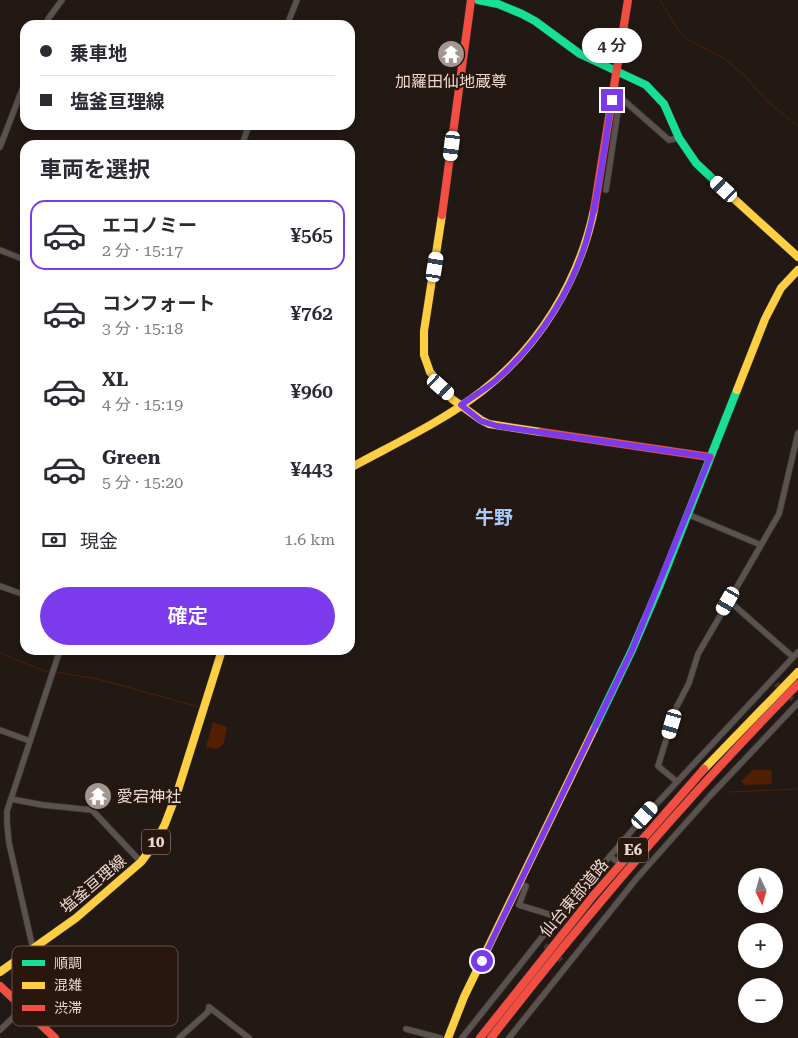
<!DOCTYPE html>
<html lang="ja">
<head>
<meta charset="utf-8">
<style>
  :root { --surface:#fff; --page:#f7f7f7; --text:#2b2b33; --muted:#7c7c81; --line:#e1e1e2; --accent:#7c3aed }
  body { margin:0; font-family:"Roboto Serif","Noto Sans JP",serif; background:var(--page); color:var(--text); height:100vh; display:flex; flex-direction:column; font-size:19px; white-space:nowrap }
  * { box-sizing:border-box; margin:0 }
  p { font-size:16px; color:var(--muted) }
  .icon { flex:none; width:28px; height:28px; fill:none; stroke:currentColor; stroke-width:2; stroke-linecap:round; stroke-linejoin:round }
  .map { position:relative; flex:1; overflow:hidden }
  .panel { position:absolute; left:20px; top:140px; width:335px; height:515px; display:flex; flex-direction:column; background:var(--surface); border-radius:15px; box-shadow:0 2px 12px #0003 }
  .panel>* { flex:none }
  .hud { position:absolute; left:20px; top:20px; width:335px; height:110px; border-radius:15px; box-shadow:0 2px 12px #0003; display:grid; align-content:center; height:110px; padding:0 20px; background:var(--surface) }
  .needle { width:32px; rotate:175deg }
  .fabs { position:absolute; left:738px; top:868px; display:grid; gap:10px }
  .fabs a { display:grid; place-items:center; width:45px; height:45px; border-radius:50%; background:var(--surface); box-shadow:0 2px 12px #0003; font-size:25px }
  .end { position:absolute; width:22px; height:22px; margin:-11px; border:6px solid #7c3aed; background:#fff; box-shadow:0 0 0 2px #fff }
  .from { border-radius:50% }
  .bubble { position:absolute; height:35px; border-radius:18px; background:var(--surface); box-shadow:0 2px 12px #0003; font-size:16px; font-weight:600; line-height:35px; text-align:center }
  .car { position:absolute; width:15px; height:30px; margin:-15px -8px; border-radius:6px; box-shadow:0 0 4px 1px #0007; background:linear-gradient(#fff 24%,#345 0 40%,#fff 0 76%,#345 0 86%,#fff 0) }
  .hud b { display:flex; align-items:center; gap:18px; height:48px; font-size:19px }
  .hud b+b { border-top:1px solid var(--line) }
  .hud i { width:12px; height:12px; background:var(--text) }
  ul { padding:0; list-style:none }
  li { display:flex; align-items:center; gap:15px; height:70px; margin:0 10px 8px; padding:0 10px; border:2px solid transparent; border-radius:15px }
  li div { flex:1 }
  li b { display:block; font-size:19px }
  li em { font-style:normal; font-weight:600 }
  li.on { border-color:var(--accent) }
  li>.icon { width:45px; height:45px; stroke-width:1.5 }
  h2 { padding:0 20px; font-size:22px; line-height:60px }
  .pay { display:flex; align-items:center; gap:12px; height:55px; padding:0 20px; font-size:19px }
  .pay p { margin-inline-start:auto }
  .action { display:flex; gap:10px; margin-top:auto; padding:10px 20px }
  .action a { flex:1; height:58px; border-radius:30px; background:var(--accent); color:#fff; font-size:20px; font-weight:600; line-height:58px; text-align:center }
  .map>svg:first-child { display:block }
  .water { fill:#521f03 }
  .lines { fill:none; stroke-linecap:round; stroke-linejoin:round }
  .stream { stroke:#521f03; stroke-width:1 }
  .street-tunnel { stroke:#403631; stroke-width:5.5; stroke-dasharray:5.5 3; stroke-linecap:butt }
  .street-casing { stroke:#3b3330; stroke-width:7 }
  .fast-casing { stroke:#3b3330; stroke-width:9 }
  .slow-casing { stroke:#3b3330; stroke-width:9 }
  .jam-casing { stroke:#3b3330; stroke-width:9 }
  .street { stroke:#5a524e; stroke-width:5.5 }
  .fast { stroke:#16e098; stroke-width:8 }
  .slow { stroke:#ffcf43; stroke-width:8 }
  .jam { stroke:#f24e42; stroke-width:8 }
  .route { stroke:#7c3aed; stroke-width:6 }
  .labels { text-anchor:middle; dominant-baseline:central; stroke-width:4.5; stroke-linejoin:round; paint-order:stroke }
  .shield { fill:#29170e; stroke:#ad9f98; stroke-width:1 }
  .shield-label { font-size:15px; font-weight:bold; fill:#e6d9d3 }
  .poi-label { font-size:16px; fill:#e6d9d3; stroke:#29170e }
  .street-label { font-size:16px; fill:#e6d9d3; stroke:#29170e }
  .quarter-label { font-size:19px; font-weight:bold; fill:#a7ccfd; stroke:#29170e }
  .key { fill:#29170e; stroke:#625149; stroke-width:1 }
  .key-label { font-size:14px; fill:#e6d9d3 }
</style>
</head>
<body>
<div class="map">
<svg width="798" height="1038" viewBox="0 0 798 1038">
  <rect width="100%" height="100%" fill="#231914"/>
  <g class="water">
    <path d="M213,722L227,727C224,742 225,753 206,747Z"/>
    <path d="M753,770H771L772,784L745,785L741,781Z"/>
  </g>
  <g class="lines">
    <g class="stream">
      <path d="M660,0L680,33L687,39L725,59L744,75L766,100L798,126"/>
      <path d="M0,653L45,671L51,672"/>
      <path d="M55,672L98,679L199,707"/>
      <path d="M730,792L798,789"/>
    </g>
    <g class="street-tunnel">
      <path d="M776,684L793,700"/>
      <path d="M545,945L562,961"/>
    </g>
    <g class="street-casing">
      <g id="street">
        <path d="M46,25L48,19L62,0"/>
        <path d="M287,25L297,0"/>
        <path d="M242,145L249,125"/>
        <path d="M0,147L25,82"/>
        <path d="M606,190L620,97L669,140L679,138"/>
        <path d="M0,250L25,260"/>
        <path d="M687,514L761,545"/>
        <path d="M0,586L25,595"/>
        <path d="M728,600L793,657"/>
        <path d="M0,730L30,741"/>
        <path d="M676,781L658,766L676,708L689,683L698,654L779,514L798,433"/>
        <path d="M11,799L43,805L92,810L141,862"/>
        <path d="M610,856L616,861"/>
        <path d="M520,884L526,886L519,905L558,917"/>
        <path d="M33,949L9,843L7,823V811L60,650"/>
        <path d="M406,1029L440,1038"/>
        <path d="M0,1030L24,1007"/>
        <path d="M179,1038L208,1012L209,1007L249,1038"/>
        <path d="M462,1038L558,917L635,827L798,652"/>
        <path d="M509,1038L637,878L709,797L798,703"/>
      </g>
    </g>
    <g class="fast-casing">
      <g id="fast">
        <path d="M478,0L498,4L522,14L535,21L580,54L646,85L664,104L679,138L696,163L731,196"/>
        <path d="M594,729L632,650L659,587L737,390"/>
      </g>
    </g>
    <g class="slow-casing">
      <g id="slow">
        <path d="M731,196L798,257"/>
        <path d="M442,215L424,331V355L430,372L452,399L481,420L489,424L541,432"/>
        <path d="M737,390L765,319L781,288L798,270"/>
        <path d="M350,468C394,444 442,422 482,391C539,347 579,281 594,210"/>
        <path d="M704,769L798,672"/>
        <path d="M0,972L76,918L141,862L156,842L165,824L178,790L222,650"/>
        <path d="M448,1038L464,997L594,729"/>
      </g>
    </g>
    <g class="jam-casing">
      <g id="jam">
        <path d="M594,210L628,0"/>
        <path d="M442,215L471,0"/>
        <path d="M541,432L710,457"/>
        <path d="M0,986L55,1038"/>
        <path d="M480,1038L593,896L704,769"/>
        <path d="M491,1038C587,914 688,796 798,684"/>
      </g>
    </g>
    <use href="#street" class="street"/>
    <use href="#fast" class="fast"/>
    <use href="#slow" class="slow"/>
    <use href="#jam" class="jam"/>
  </g>
  <g class="lines">
    <path class="route" d="M482,961L632,650L710,457L497,426L481,421L461,405C472,397 484,390 495,381C540,342 576,285 590,227C600,186 605,142 612,100"/>
  </g>
  <defs>
    <g id="temple-disc" transform="scale(1.4375)"><circle r="9.5" fill="#a29690" stroke="#29170e"/><path d="M0-6L5-2H3V0L6.5 2.5H4V6H1.5V3h-3V6H-4V2.5H-6.5L-3 0V-2H-5Z" fill="#fff"/></g>
  </defs>
  <g fill-rule="evenodd">
    <use href="#temple-disc" x="451" y="54"/>
    <use href="#temple-disc" x="98" y="796"/>
  </g>
  <g class="labels">
    <g class="shield">
      <rect x="142" y="829.5" width="28" height="25" rx="4"/>
      <rect x="618" y="837.5" width="30" height="25" rx="4"/>
    </g>
    <g class="shield-label">
      <text x="156" y="842">10</text>
      <text x="633" y="850">E6</text>
    </g>
    <g class="poi-label">
      <text x="451" y="81">加羅田仙地蔵尊</text>
      <text x="117" y="796" text-anchor="start">愛宕神社</text>
    </g>
    <g class="street-label">
      <text transform="translate(93 884) rotate(-40)">塩釜亘理線</text>
      <text transform="translate(574 898) rotate(-50)">仙台東部道路</text>
    </g>
    <g class="quarter-label">
      <text x="494" y="517">牛野</text>
    </g>
  </g>
  <rect x="12" y="946" width="166" height="80" rx="8" class="key"/>
  <rect x="22" y="960" width="23" height="6" fill="#16e098"/>
  <rect x="22" y="982" width="23" height="7" fill="#ffcf43"/>
  <rect x="22" y="1005" width="23" height="6" fill="#f24e42"/>
  <g class="key-label">
    <text x="54" y="968">順調</text>
    <text x="54" y="990">混雑</text>
    <text x="54" y="1013">渋滞</text>
  </g>
</svg>
<div class="fabs">
<a><svg class="needle" viewBox="-14 -14 28 28"><path d="M0-13l5 13h-10z" fill="#e53935"/><path d="M0 13l5-13h-10z" fill="#7c7c81"/></svg></a>
<a>+</a>
<a>−</a>
</div>
<i class="end from" style="left:482px;top:961px"></i>
<i class="end" style="left:612px;top:100px"></i>
<div class="bubble" style="left:582px;top:28px;width:60px">4 分</div>
<i class="car" style="left:452px;top:146px;rotate:187deg"></i>
<i class="car" style="left:724px;top:189px;rotate:313deg"></i>
<i class="car" style="left:435px;top:267px;rotate:9deg"></i>
<i class="car" style="left:441px;top:387px;rotate:132deg"></i>
<i class="car" style="left:728px;top:601px;rotate:210deg"></i>
<i class="car" style="left:672px;top:724px;rotate:196deg"></i>
<i class="car" style="left:645px;top:815px;rotate:42deg"></i>
<div class="hud">
<b><i class="from"></i>乗車地</b>
<b><i></i>塩釜亘理線</b>
</div>
<section class="panel">
<h2>車両を選択</h2>
<ul>
<li class="on"><svg class="icon" aria-label="car" viewBox="0 0 24 24"><path d="M5 17H2v-5l4-1 3-4h7l3 4 3 1v5h-3M9 17h6M6 11h13"/><circle cx="7" cy="17" r="2"/><circle cx="17" cy="17" r="2"/></svg><div><b>エコノミー</b><p>2 分 · 15:17</p></div><em>¥565</em></li>
<li><svg class="icon" aria-label="car" viewBox="0 0 24 24"><path d="M5 17H2v-5l4-1 3-4h7l3 4 3 1v5h-3M9 17h6M6 11h13"/><circle cx="7" cy="17" r="2"/><circle cx="17" cy="17" r="2"/></svg><div><b>コンフォート</b><p>3 分 · 15:18</p></div><em>¥762</em></li>
<li><svg class="icon" aria-label="car" viewBox="0 0 24 24"><path d="M5 17H2v-5l4-1 3-4h7l3 4 3 1v5h-3M9 17h6M6 11h13"/><circle cx="7" cy="17" r="2"/><circle cx="17" cy="17" r="2"/></svg><div><b>XL</b><p>4 分 · 15:19</p></div><em>¥960</em></li>
<li><svg class="icon" aria-label="car" viewBox="0 0 24 24"><path d="M5 17H2v-5l4-1 3-4h7l3 4 3 1v5h-3M9 17h6M6 11h13"/><circle cx="7" cy="17" r="2"/><circle cx="17" cy="17" r="2"/></svg><div><b>Green</b><p>5 分 · 15:20</p></div><em>¥443</em></li>
</ul>
<div class="pay"><svg class="icon" aria-label="cash" viewBox="0 0 24 24"><path d="M3 7h18v10H3z"/><circle cx="12" cy="12" r="2"/></svg>現金<p>1.6 km</p></div>
<div class="action"><a>確定</a></div>
</section>
</div>
</body>
</html>
